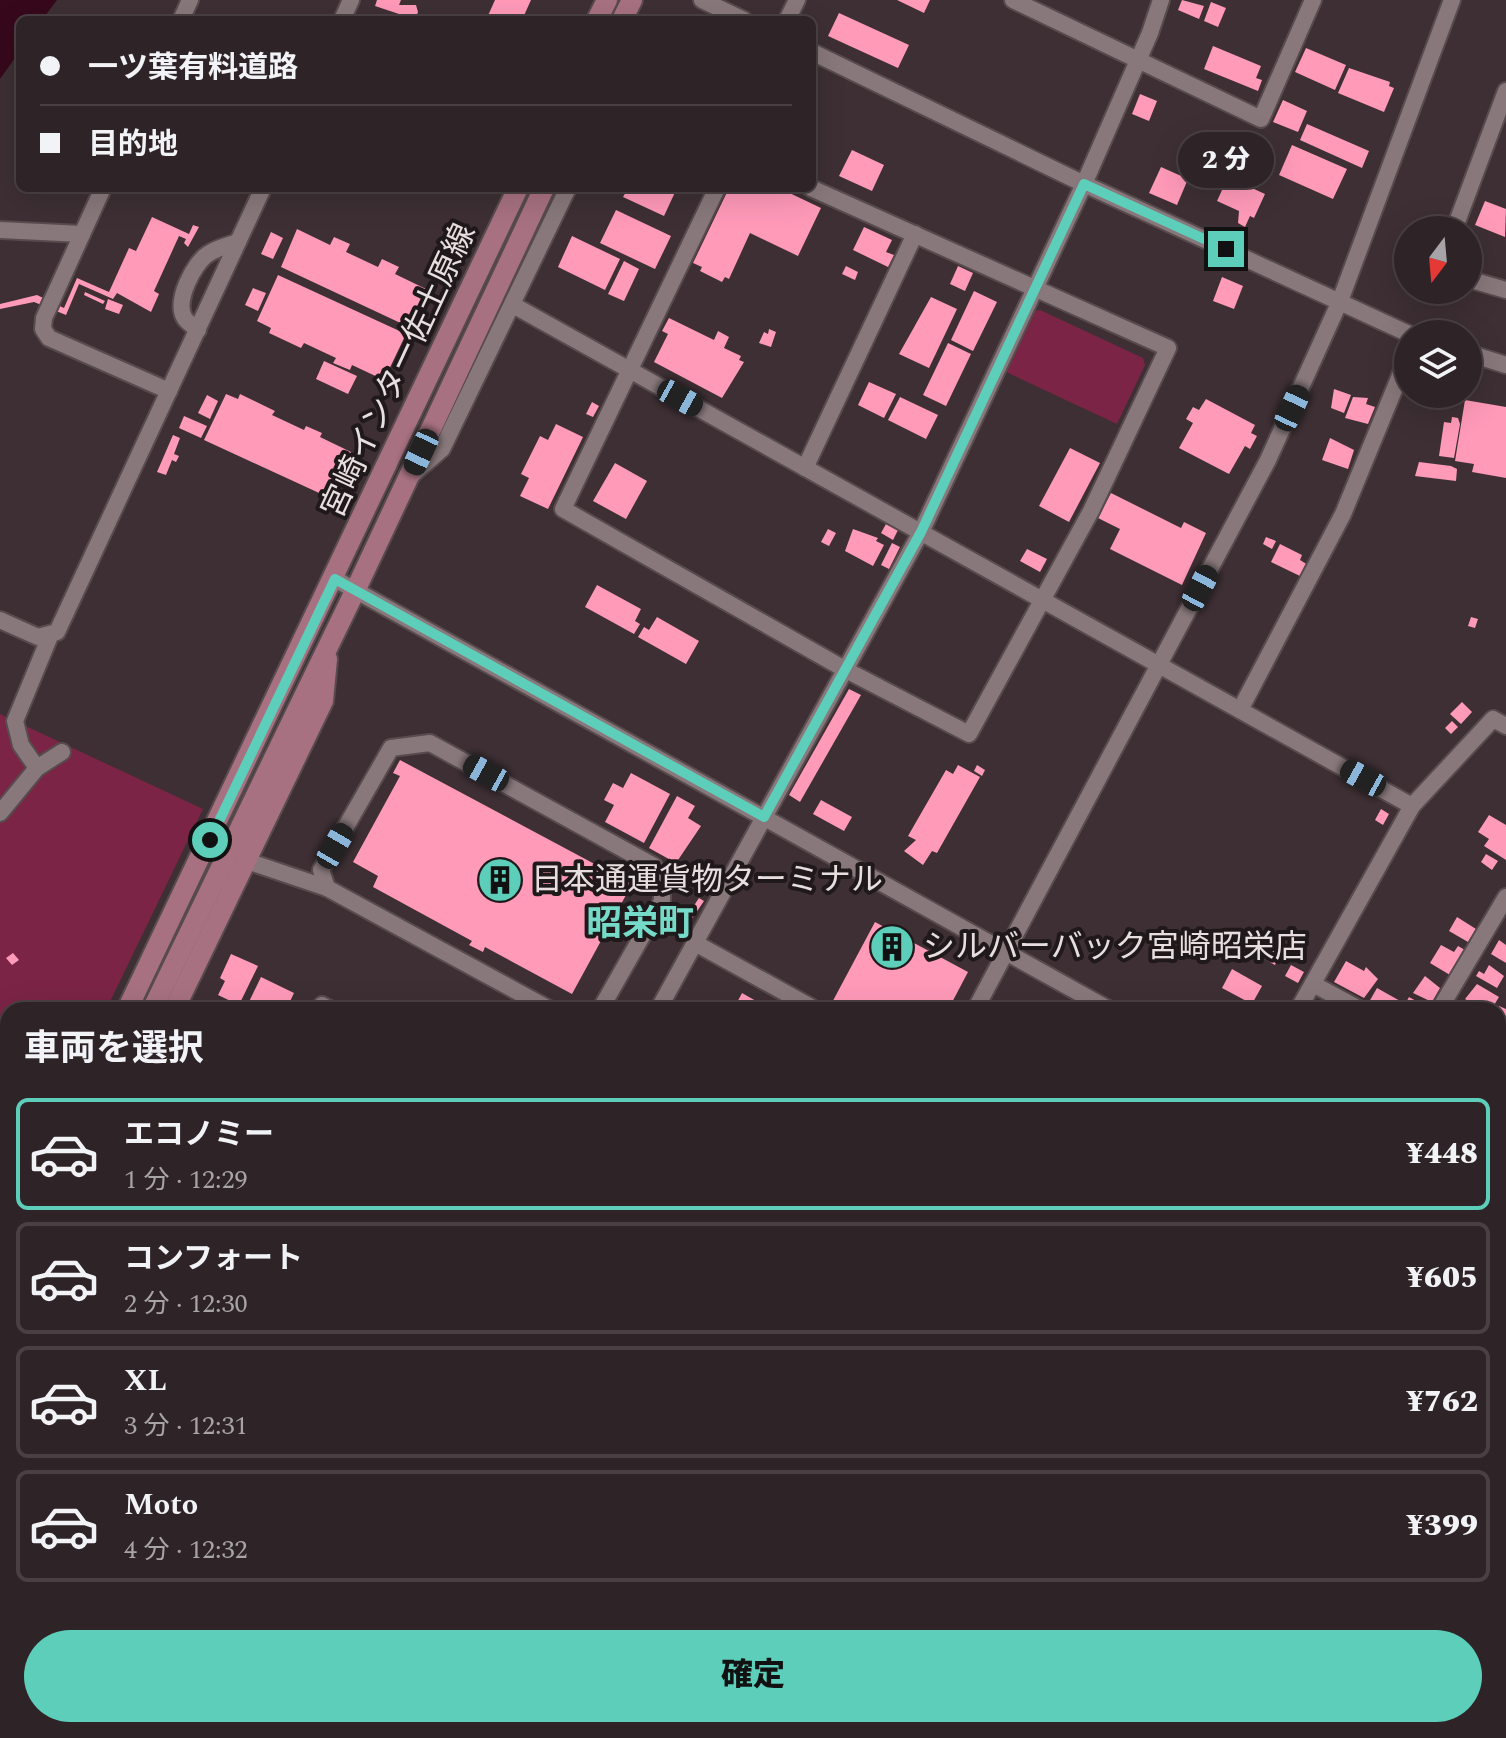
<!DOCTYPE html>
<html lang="ja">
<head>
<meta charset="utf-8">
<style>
  :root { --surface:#2e2326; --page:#362b2e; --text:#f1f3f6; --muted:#a7a4a7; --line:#494043; --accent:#5cceba }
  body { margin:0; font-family:Spectral,"Noto Sans JP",serif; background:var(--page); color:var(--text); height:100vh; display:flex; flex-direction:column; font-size:30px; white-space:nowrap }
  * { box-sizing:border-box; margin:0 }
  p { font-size:26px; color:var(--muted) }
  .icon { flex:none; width:44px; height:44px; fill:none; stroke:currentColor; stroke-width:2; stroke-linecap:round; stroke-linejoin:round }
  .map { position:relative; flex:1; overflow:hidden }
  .drawer { position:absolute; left:0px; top:1002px; width:1506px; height:736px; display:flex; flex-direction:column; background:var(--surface); border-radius:24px 24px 0 0; box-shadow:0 8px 32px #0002,0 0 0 2px var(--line) }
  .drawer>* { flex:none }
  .hud { position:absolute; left:16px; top:16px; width:800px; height:176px; border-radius:12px; box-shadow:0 8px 32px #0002,0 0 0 2px var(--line); display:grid; align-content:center; height:176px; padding:0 24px; background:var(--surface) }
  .needle { width:52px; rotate:196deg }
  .controls { position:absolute; left:1394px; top:216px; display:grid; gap:16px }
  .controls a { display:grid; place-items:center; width:88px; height:88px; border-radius:50%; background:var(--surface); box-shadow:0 8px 32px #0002,0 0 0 2px var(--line); font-size:40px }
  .end { position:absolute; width:36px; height:36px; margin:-18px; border:10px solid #5cceba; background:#111; box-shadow:0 0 0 4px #111 }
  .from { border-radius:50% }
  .bubble { position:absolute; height:56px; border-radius:28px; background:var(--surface); box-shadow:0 8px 32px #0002,0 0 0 2px var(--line); font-size:26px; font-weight:800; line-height:56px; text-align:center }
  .car { position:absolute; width:24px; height:48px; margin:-24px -12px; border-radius:10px; box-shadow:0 0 6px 2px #0007; background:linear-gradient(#222 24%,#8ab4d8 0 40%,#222 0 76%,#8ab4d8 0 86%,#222 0) }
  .hud b { display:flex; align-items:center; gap:28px; height:76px; font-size:30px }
  .hud b+b { border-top:2px solid var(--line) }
  .hud i { width:20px; height:20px; background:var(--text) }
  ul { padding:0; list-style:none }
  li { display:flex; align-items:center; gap:24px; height:112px; margin:0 16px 12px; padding:0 8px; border:4px solid var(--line); border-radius:12px }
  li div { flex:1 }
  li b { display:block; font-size:30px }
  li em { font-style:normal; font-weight:800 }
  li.current { border-color:var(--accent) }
  li>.icon { width:72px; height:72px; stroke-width:1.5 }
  h2 { padding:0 24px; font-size:36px; line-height:96px }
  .cta { display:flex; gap:16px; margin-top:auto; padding:16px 24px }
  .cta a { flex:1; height:92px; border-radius:48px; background:var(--accent); color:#111; font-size:32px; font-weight:800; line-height:92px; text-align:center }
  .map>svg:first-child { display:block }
  .green { fill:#7b2446 }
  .water { fill:#37081b }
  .building { fill:#ff9ab9 }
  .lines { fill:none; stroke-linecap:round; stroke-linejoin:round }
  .minor-casing { stroke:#574b4e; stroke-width:20 }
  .major-casing { stroke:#574b4e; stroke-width:24 }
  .minor { stroke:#88787c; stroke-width:16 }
  .major { stroke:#a77181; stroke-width:20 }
  .route { stroke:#5cceba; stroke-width:10 }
  .labels { text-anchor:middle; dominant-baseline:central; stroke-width:8; stroke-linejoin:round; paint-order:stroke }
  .street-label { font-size:32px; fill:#e7dee0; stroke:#20191b }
  .poi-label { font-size:32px; fill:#e7dee0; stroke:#20191b; text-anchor:start }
  .quarter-label { font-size:36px; font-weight:bold; fill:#75dbc8; stroke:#20191b }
</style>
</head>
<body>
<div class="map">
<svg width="1506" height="1738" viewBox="0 0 1506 1738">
  <rect width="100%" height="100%" fill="#3d2f33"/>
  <g class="green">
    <path d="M1040,310L1143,358L1145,365L1117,424L1004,371L1033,311Z"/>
    <path d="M0,714L203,809L106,1010H8V1211L0,1228Z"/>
    <path d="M1506,1552V1655H1498V1566Z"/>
  </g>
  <g class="water">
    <path d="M0,0H57L42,20H20V51L0,79Z"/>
    <path d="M0,1587L8,1591V1730H76L71,1738H0Z"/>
    <path d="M89,1730H229L251,1738H83Z"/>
  </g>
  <g class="building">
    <path d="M377,0H401L399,5H416L418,12L416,17L409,14L408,17L375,6Z"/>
    <path d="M495,0H531L522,20H486Z"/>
    <path d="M897,0H930L924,13Z"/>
    <path d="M1182,0L1204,6L1199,19L1178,10Z"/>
    <path d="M1211,2L1226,8L1218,27L1204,21Z"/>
    <path d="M839,13L909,45L898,68L828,36Z"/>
    <path d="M1213,46L1261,66L1256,78L1262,80L1258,91L1204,69Z"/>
    <path d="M1306,48L1346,65L1335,90L1295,72Z"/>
    <path d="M1349,68L1390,82L1389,86L1394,88L1384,112L1338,93Z"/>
    <path d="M1140,94L1157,101L1149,121L1132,114Z"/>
    <path d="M1283,100L1307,111L1298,132L1273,122Z"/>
    <path d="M1307,124L1369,151L1362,168L1300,140Z"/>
    <path d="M1292,145L1347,169L1333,199L1279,175Z"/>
    <path d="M852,150L884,165L872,191L839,176Z"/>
    <path d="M1161,167L1188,179L1177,205L1149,193Z"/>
    <path d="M1228,177L1265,194L1254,218L1250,216L1245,227L1238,223L1239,211L1217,201Z"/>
    <path d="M628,188H677L664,216L623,197Z"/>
    <path d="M729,188H779L821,208L798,256L750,233L729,279L725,277L722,282L700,271L702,267L693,263Z"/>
    <path d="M1485,201L1506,209L1505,237L1475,225Z"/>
    <path d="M616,210L671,236L655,269L600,243Z"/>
    <path d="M152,217L189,234L193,225L199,227L188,247L184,243L186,239L179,236L154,291L159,294L151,312L117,293L113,299L79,284L66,315L34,302L0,309V304L37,295L64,308L77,278L109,292L129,248L136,251Z"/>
    <path d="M864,227L892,240L886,252L894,255L888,267L853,250Z"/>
    <path d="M297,229L330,245L334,237L350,244L346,252L378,267L382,259L399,267L395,274L426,289L409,327L281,267Z"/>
    <path d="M271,232L283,238L273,259L261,254Z"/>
    <path d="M572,236L620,259L605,290L558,267Z"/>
    <path d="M624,261L639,269L624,301L608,294Z"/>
    <path d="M846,266L858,272L855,280L842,274Z"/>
    <path d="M958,266L973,273L965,291L950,284Z"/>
    <path d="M278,275L406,334L384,380L352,365L350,370L333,363L336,358L304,343L301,348L269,333L271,328L257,321Z"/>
    <path d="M1222,277L1243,286L1234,309L1213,301Z"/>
    <path d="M253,288L266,293L258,311L245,305Z"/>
    <path d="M974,291L997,302L973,351L951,340Z"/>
    <path d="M85,292L105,301L103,304L84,295Z"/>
    <path d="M931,297L957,309L929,368L899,354Z"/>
    <path d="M108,299L123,305L119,314L105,309Z"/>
    <path d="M669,318L714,340L718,331L729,337L724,348L741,356L739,360L744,362L722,398L654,362L668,334L662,331Z"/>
    <path d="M769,329L776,332L771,347L759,343L764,332L768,334Z"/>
    <path d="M948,343L971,354L946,406L923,395Z"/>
    <path d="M324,361L357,376L348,394L316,379Z"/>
    <path d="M869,382L896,394L884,418L858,405Z"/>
    <path d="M1334,389L1351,395L1344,413L1331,408Z"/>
    <path d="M226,394L238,399L240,394L275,411L272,415L304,430L306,426L322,433L320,437L351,452L330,498L204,440Z"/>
    <path d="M207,395L218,401L210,419L198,413Z"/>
    <path d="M900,397L938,415L926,439L888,420Z"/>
    <path d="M1353,397L1368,398L1366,404L1375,407L1368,424L1345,418Z"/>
    <path d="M1206,399L1255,425L1251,433L1257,436L1250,449L1245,446L1229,474L1179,448L1193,423L1186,419L1193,407L1199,410Z"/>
    <path d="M1465,400L1506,407V478L1472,472L1474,464L1455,461Z"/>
    <path d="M592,402L599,406L593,417L586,414Z"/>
    <path d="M184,416L207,426L201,438L179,428Z"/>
    <path d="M1452,417L1458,418L1460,424L1454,458L1439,456L1444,422L1451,423Z"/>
    <path d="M556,424L583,437L548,509L520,496L529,478L521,474L540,436L548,440Z"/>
    <path d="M173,435L180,438L174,454L179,456L176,462L172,460L166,475L157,472Z"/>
    <path d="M1330,438L1354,450L1348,469L1322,460Z"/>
    <path d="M1070,448L1100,463L1069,522L1039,506Z"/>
    <path d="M1419,462L1451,466L1457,469L1456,481L1415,476Z"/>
    <path d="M615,463L647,481L626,519L593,501Z"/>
    <path d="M1111,493L1181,528L1184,522L1206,533L1182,585L1110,549L1120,529L1098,518Z"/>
    <path d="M886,524L898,530L893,540L881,533Z"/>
    <path d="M828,529L836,533L829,546L821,542Z"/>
    <path d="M853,529L878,538L876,541L884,545L873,566L845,551Z"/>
    <path d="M1266,537L1276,541L1272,549L1263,544Z"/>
    <path d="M892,543L900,547L889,569L881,565Z"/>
    <path d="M1280,544L1302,555L1300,560L1308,565L1302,577L1271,562Z"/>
    <path d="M1027,549L1047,559L1040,572L1020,561Z"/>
    <path d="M597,585L641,609L635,621L640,624L634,634L585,607Z"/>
    <path d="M657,617L699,641L686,664L638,637L644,627L649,630Z"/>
    <path d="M1471,617L1478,619L1475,628L1468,626Z"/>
    <path d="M849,689L861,695L800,802L789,795Z"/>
    <path d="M1462,702L1472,712L1461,724L1450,714Z"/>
    <path d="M1452,721L1458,727L1451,734L1445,728Z"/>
    <path d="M400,760L632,884L572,994L485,947L483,952L469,945L472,941L373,887L378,876L353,862L400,776L393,773Z"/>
    <path d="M958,765L980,777L937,853L932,851L923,865L904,851L916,840L908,836L946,770L953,774Z"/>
    <path d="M977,765L985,770L982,776L974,771Z"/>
    <path d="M631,773L670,794L644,843L605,822L614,805L604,800L613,783L623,788Z"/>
    <path d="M677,796L695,806L688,818L701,826L676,863L649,848Z"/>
    <path d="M821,800L852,817L844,831L813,814Z"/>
    <path d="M1381,809L1389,814L1383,825L1375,820Z"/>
    <path d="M1489,815L1506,825V860L1484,846L1489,839L1478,832Z"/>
    <path d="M1486,854L1498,861L1492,870L1481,862Z"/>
    <path d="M699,898L704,901L689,923L685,919Z"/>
    <path d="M1457,917L1476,929L1468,942L1449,931Z"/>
    <path d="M875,922L968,972L948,1010H828Z"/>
    <path d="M1255,929L1285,946L1275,965L1245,948Z"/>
    <path d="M1499,940L1506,945V963L1491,954Z"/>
    <path d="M1441,945L1454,952L1458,946L1465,950L1450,975L1430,963Z"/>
    <path d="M13,953L19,960L12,965L6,958Z"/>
    <path d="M231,954L258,966L239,1005L218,995L225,981L220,978Z"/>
    <path d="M1346,961L1364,971L1366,967L1378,979L1364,998L1334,982Z"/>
    <path d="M1291,965L1304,972L1298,983L1285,976Z"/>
    <path d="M1489,965L1504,976L1497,988L1476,976L1479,971L1484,974Z"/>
    <path d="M1232,969L1262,986L1252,1004L1222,988Z"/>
    <path d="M1425,976L1440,988L1432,1002L1413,993Z"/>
    <path d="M261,977L294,993L286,1010H245Z"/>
    <path d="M1477,984L1499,997L1491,1010L1464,1008L1468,1001L1465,999Z"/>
    <path d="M1377,988L1402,1002L1397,1010H1383L1369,1002Z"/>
    <path d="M742,993L772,1010H733Z"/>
    <path d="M1409,997L1432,1010H1402Z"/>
    <path d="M1499,1006L1506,1009V1037L1498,1033Z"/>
    <path d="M1506,1042V1083L1498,1079V1045L1503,1047Z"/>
    <path d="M1498,1312L1506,1316V1329L1498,1343Z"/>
    <path d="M1498,1406L1506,1411L1505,1425L1498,1421Z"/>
    <path d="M1498,1426L1506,1431V1452L1498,1447Z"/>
    <path d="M1498,1452L1506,1457L1498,1474Z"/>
    <path d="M1498,1486L1506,1490V1501L1498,1515Z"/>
    <path d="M8,1509V1532L0,1527Z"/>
    <path d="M407,1730L415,1732L412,1738H403Z"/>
    <path d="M485,1730H514L525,1736L485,1738L482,1736Z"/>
    <path d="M534,1730H547L557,1735L530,1738Z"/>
    <path d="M645,1730H713L728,1738H641Z"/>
    <path d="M974,1730H999L995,1738H981L972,1733Z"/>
    <path d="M1227,1730H1282L1277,1738H1241Z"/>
    <path d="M1452,1730H1478L1482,1734L1477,1738H1445Z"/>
  </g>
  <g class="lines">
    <g class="minor-casing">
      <g id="minor">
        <path d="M702,0L744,20"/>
        <path d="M1013,0L1261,119L1313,0"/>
        <path d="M181,20L190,0"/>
        <path d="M342,20L351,0"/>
        <path d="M787,20L797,0"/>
        <path d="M812,52L1084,184L1409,334"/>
        <path d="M103,188L44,318L43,329L49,338L169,391"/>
        <path d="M717,188L563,509L846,670L969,734L1091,511L1168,348L811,188"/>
        <path d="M0,230L82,234"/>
        <path d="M1454,230L1506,91"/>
        <path d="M1468,279L1506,290"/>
        <path d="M513,305L1412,806"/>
        <path d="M198,330C194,326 186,322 184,317C175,300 194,263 208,254C217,248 229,245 238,242"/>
        <path d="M1468,353L1506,365"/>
        <path d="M805,468L915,234"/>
        <path d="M411,476L442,449L568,188"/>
        <path d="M335,579L1110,1010"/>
        <path d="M0,620L38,637L57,632L263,188"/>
        <path d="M1240,710L1343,514L1408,356"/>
        <path d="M37,768L21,745L15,721L50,636"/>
        <path d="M0,813L37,768L62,752"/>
        <path d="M247,861L327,888L551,1010"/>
        <path d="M327,888L321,870L391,748L430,743L654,866L662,883V901L600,1010"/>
        <path d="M695,943L811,1007L809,1010"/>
        <path d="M1313,984L1361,1010"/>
        <path d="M319,1010L322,1005L331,1010"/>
        <path d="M658,1010L921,532L1084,184L1150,33L1161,0"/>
        <path d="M975,1010L1268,460L1340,301L1452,0"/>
        <path d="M1298,1010L1412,806L1493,719L1506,726"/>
        <path d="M1439,1010L1506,897"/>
        <path d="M1498,1142L1506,1129"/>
        <path d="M1498,1226L1506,1231"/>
        <path d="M1498,1385L1506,1372"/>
        <path d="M0,1548L8,1553"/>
        <path d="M1498,1550L1506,1536"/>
        <path d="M1498,1676L1506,1671"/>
        <path d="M1498,1714L1506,1721"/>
        <path d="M309,1730L331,1738"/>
        <path d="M852,1730L867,1738"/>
        <path d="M894,1730L909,1738"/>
        <path d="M1384,1730L1399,1738"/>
        <path d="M378,1738L382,1730"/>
        <path d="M568,1738L572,1730"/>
        <path d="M778,1738L780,1730"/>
        <path d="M1143,1738L1147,1730"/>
        <path d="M1290,1738L1294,1730"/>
      </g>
    </g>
    <g class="major-casing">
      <g id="major">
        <path d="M597,20L607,0"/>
        <path d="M622,20L632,0"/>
        <path d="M127,1010L518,188"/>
        <path d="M152,1010L356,589L544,188"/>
        <path d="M174,1010L323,701L327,659"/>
        <path d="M0,1271L8,1254"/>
        <path d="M0,1323L8,1308"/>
      </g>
    </g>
    <use href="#minor" class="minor"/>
    <use href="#major" class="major"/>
  </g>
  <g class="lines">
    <path class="route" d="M210,840L335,579L764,817L921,532L1084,184L1226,249"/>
  </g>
  <defs>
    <g id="building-disc" transform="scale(2.3)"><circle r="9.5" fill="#5cceba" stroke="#20191b"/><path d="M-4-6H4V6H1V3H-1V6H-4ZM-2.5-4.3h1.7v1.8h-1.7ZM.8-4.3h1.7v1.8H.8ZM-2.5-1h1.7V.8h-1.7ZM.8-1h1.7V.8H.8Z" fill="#111"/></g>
  </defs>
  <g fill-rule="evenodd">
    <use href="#building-disc" x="500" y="880"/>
    <use href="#building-disc" x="892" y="947"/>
  </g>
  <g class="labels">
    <g class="street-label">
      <text transform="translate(399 371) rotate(-65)">宮崎インター佐土原線</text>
    </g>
    <g class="poi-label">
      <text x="531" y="880">日本通運貨物ターミナル</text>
      <text x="923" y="947">シルバーバック宮崎昭栄店</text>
    </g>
    <g class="quarter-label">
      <text x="640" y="924">昭栄町</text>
    </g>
  </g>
</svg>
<div class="controls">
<a><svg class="needle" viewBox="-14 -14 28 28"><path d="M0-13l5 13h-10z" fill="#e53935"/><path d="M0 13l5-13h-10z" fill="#a7a4a7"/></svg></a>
<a><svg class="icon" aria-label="layers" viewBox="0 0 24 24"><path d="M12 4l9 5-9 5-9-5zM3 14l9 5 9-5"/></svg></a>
</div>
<i class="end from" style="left:210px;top:840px"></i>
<i class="end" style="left:1226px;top:249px"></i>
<div class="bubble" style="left:1178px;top:132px;width:96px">2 分</div>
<i class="car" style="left:680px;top:398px;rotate:119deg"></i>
<i class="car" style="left:1292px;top:408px;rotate:25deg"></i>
<i class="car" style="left:421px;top:452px;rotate:205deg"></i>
<i class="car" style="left:1200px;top:588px;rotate:28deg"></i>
<i class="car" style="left:486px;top:773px;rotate:299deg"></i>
<i class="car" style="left:1363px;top:778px;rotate:299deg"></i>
<i class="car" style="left:335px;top:846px;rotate:30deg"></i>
<div class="hud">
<b><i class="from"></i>一ツ葉有料道路</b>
<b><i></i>目的地</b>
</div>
<section class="drawer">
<h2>車両を選択</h2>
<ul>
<li class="current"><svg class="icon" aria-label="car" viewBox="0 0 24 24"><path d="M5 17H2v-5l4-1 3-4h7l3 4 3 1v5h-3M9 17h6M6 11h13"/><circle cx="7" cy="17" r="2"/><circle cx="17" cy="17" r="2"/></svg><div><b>エコノミー</b><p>1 分 · 12:29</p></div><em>¥448</em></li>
<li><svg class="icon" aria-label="car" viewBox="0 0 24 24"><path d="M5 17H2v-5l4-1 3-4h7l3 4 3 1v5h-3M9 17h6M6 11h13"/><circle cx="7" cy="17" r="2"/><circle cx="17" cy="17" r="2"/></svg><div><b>コンフォート</b><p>2 分 · 12:30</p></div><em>¥605</em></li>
<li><svg class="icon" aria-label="car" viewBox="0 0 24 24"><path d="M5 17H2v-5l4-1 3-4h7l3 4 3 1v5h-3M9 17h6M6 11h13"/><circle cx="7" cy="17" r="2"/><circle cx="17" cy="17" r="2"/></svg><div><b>XL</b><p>3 分 · 12:31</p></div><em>¥762</em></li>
<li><svg class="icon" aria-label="car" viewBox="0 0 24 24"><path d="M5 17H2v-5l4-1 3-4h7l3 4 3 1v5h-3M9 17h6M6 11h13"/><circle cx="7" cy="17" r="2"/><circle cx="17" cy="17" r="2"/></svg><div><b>Moto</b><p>4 分 · 12:32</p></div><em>¥399</em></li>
</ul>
<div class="cta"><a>確定</a></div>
</section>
</div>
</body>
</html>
